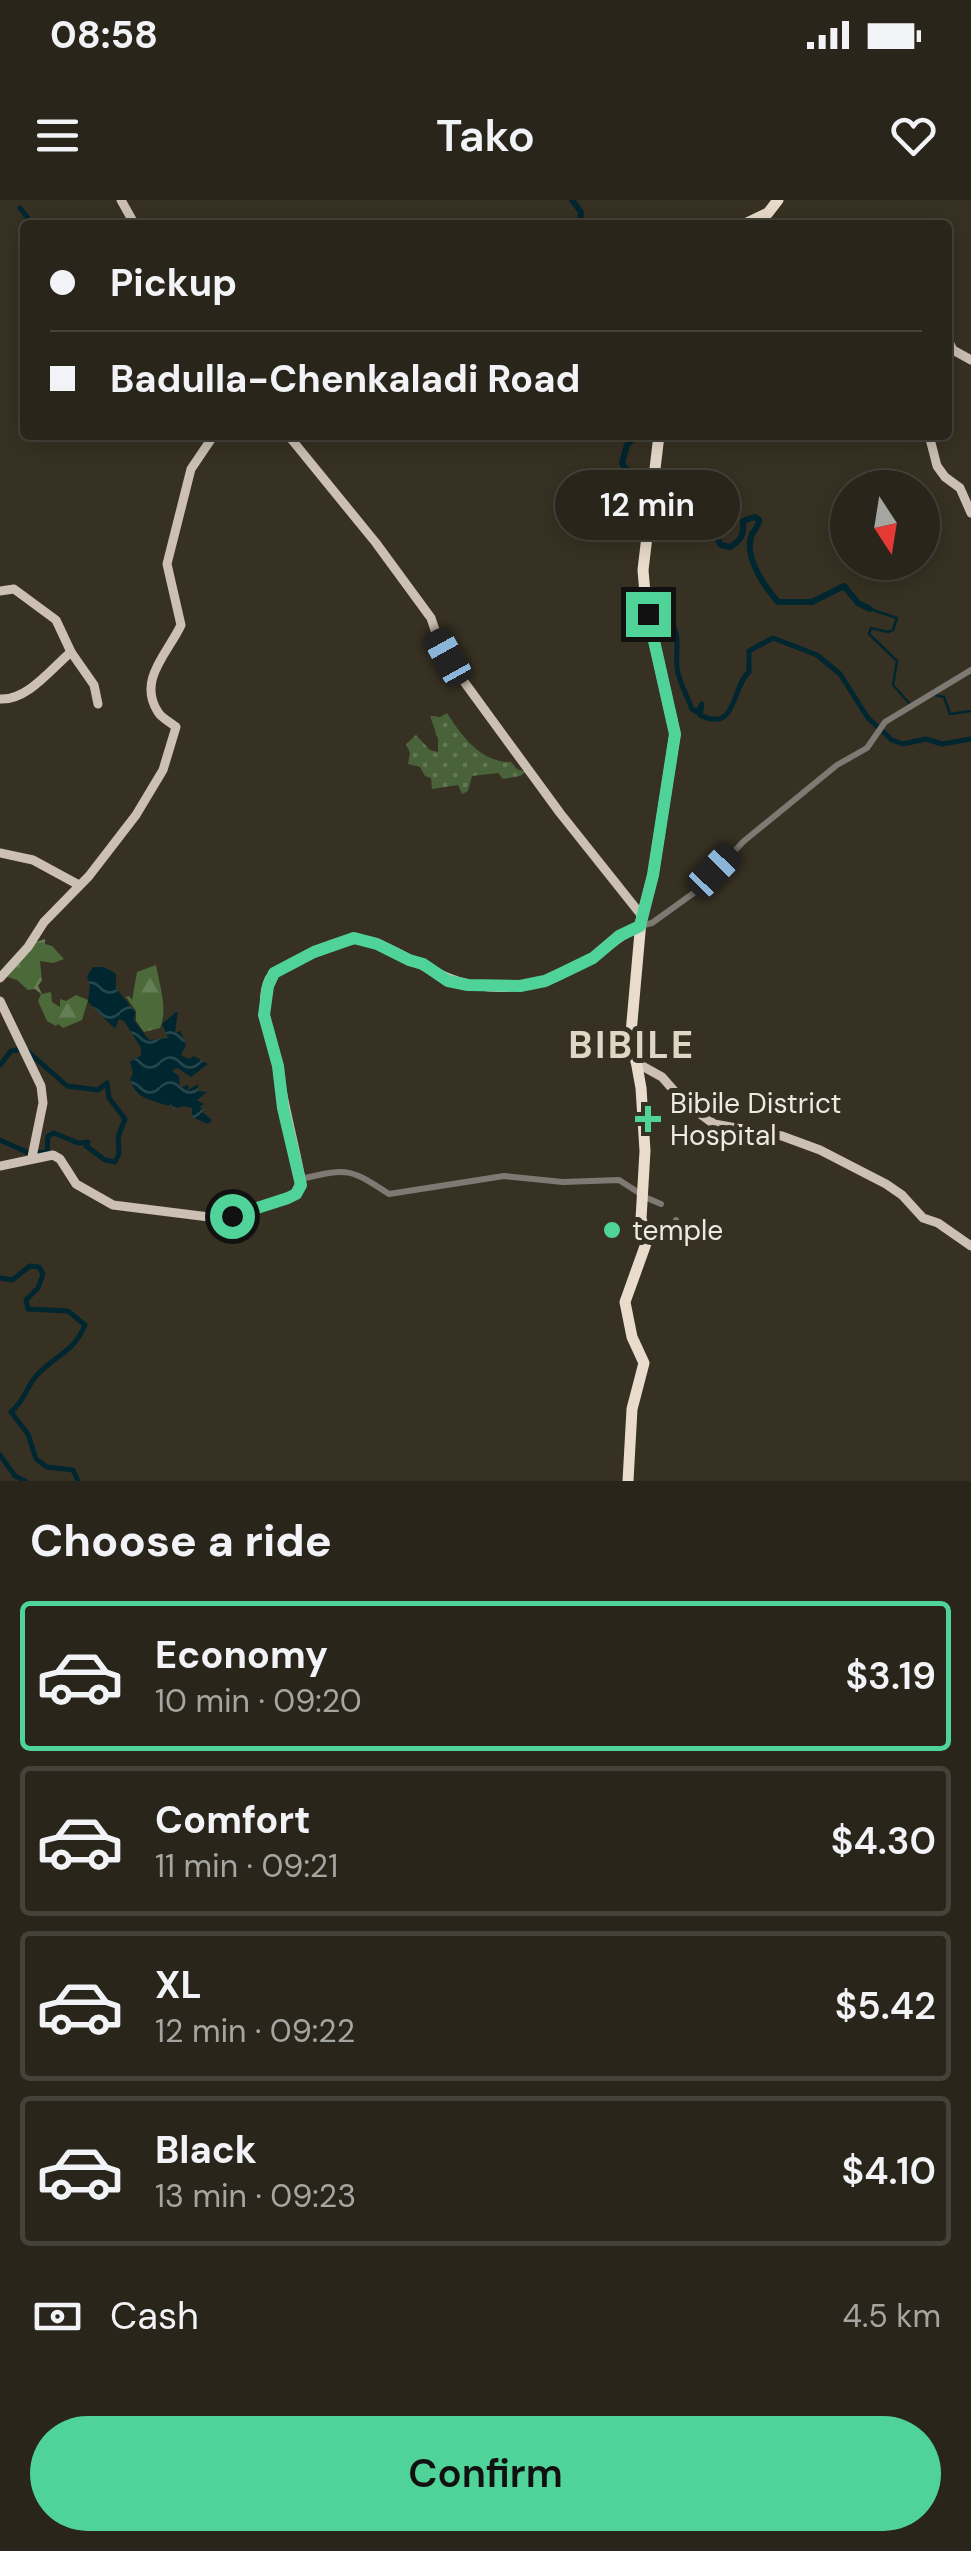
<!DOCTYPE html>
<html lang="en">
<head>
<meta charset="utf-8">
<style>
  :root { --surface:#29251a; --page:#312d23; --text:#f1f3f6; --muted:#a5a5a2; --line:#454239; --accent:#50d398 }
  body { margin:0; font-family:"DM Sans",sans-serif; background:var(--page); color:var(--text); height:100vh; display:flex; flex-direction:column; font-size:38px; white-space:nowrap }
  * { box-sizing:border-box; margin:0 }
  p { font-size:32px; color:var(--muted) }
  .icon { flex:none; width:55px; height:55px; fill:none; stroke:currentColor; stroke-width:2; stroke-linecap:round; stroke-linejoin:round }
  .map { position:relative; height:1281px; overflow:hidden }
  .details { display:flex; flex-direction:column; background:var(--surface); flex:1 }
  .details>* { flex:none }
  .guide { position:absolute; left:20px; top:20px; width:932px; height:220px; border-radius:10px; box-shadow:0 5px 25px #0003,0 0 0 2px var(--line); display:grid; align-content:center; height:220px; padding:0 30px; background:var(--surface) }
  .needle { width:65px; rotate:168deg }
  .tools { position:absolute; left:830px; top:270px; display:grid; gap:20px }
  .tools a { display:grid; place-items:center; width:110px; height:110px; border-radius:50%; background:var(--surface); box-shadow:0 5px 25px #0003,0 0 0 2px var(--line); font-size:50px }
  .end { position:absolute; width:45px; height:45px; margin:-22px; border:12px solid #50d398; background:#111; box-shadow:0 0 0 5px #111 }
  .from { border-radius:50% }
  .bubble { position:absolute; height:70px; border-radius:35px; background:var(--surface); box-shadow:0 5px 25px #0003,0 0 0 2px var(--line); font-size:32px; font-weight:600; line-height:70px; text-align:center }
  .car { position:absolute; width:30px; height:60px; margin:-30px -15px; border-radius:12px; box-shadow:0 0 8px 2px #0007; background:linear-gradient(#222 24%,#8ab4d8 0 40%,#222 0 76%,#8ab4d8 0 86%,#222 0) }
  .guide b { display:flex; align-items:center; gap:35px; height:95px; font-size:38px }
  .guide b+b { border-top:2px solid var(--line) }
  .guide i { width:25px; height:25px; background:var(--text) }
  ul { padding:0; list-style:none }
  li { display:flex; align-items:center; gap:30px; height:150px; margin:0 20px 15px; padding:0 10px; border:5px solid var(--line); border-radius:10px }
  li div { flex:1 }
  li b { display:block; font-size:38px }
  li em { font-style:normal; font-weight:600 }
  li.selected { border-color:var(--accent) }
  li>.icon { width:90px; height:90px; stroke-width:1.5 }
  h2 { padding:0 30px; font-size:45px; line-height:120px }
  .pay { display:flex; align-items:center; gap:25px; height:110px; padding:0 30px; font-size:38px }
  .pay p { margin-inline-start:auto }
  .action { display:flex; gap:20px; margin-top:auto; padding:20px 30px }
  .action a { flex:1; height:115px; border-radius:60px; background:var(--accent); color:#111; font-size:40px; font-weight:600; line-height:115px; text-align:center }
  .status { display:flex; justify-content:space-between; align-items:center; height:70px; padding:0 50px; background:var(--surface); direction:ltr }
  .status svg { height:28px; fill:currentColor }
  header { display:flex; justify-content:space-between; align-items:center; height:130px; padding:0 30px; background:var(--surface); font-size:45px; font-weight:600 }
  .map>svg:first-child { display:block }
  .grass { fill:url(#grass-dots) }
  .forest { fill:url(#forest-firs) }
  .water { fill:url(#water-waves) }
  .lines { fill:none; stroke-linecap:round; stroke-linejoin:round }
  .stream { stroke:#002630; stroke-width:2.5 }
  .canal { stroke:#002630; stroke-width:5 }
  .river { stroke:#002630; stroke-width:6 }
  .minor { stroke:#7e7973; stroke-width:6 }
  .major { stroke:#cbc0b3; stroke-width:9 }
  .highway { stroke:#e9dccc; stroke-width:11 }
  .route { stroke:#50d398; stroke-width:12 }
  .poi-dot { fill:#50d398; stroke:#373123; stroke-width:4 }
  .labels { text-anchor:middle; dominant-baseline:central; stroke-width:10; stroke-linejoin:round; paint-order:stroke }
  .poi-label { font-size:28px; fill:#eee9e1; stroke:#373123; text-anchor:start }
  .district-label { font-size:38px; font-weight:bold; letter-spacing:2.5px; fill:#dfd7c5; stroke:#373123 }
</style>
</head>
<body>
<div class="status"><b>08:58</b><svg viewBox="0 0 49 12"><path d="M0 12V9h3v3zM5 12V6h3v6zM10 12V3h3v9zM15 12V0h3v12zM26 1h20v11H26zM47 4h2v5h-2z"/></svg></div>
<header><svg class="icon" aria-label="menu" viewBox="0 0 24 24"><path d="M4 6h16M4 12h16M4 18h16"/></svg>Tako<svg class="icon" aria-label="heart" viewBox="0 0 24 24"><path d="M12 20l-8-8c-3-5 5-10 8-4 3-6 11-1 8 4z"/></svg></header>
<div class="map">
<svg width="971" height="1281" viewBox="0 0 971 1281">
  <defs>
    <pattern id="grass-dots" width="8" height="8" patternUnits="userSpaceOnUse" patternTransform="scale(2.5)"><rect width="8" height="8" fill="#496239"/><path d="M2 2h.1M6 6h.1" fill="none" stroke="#647855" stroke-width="1.8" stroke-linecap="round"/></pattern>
    <pattern id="forest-firs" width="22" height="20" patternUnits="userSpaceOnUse" patternTransform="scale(2.5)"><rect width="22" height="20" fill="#4c6939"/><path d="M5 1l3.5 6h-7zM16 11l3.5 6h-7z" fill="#667e55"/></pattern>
    <pattern id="water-waves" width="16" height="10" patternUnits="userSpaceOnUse" patternTransform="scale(2.5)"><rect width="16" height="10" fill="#002630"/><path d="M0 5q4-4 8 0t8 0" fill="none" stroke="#26464e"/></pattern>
  </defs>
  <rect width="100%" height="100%" fill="#373123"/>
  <path class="grass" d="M447,513C461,535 481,563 511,562L517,569L526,572L520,576L503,579L498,573L472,576L468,591L462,594L458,585L432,589L431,578L425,576L420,567L408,564L410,553L406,544L416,535L430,550L438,552V539L430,516L440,517Z"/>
  <g class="forest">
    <path d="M45,739V744L52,746L64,759L53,763L40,761L42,780L38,786L42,794L51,792L52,802L60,807V799L66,801L76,795L88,800L82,820L63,828L58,824L56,826L47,821L38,801L41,794L35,789L28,790L17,780L5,776L33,743Z"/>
    <path d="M156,765C160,787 168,810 160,828L144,832L136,821V811L126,797L129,796L132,800L137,772Z"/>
  </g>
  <path class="water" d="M93,767H105L116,774V788L135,812L134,820L149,840L168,838L162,824L178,810L175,834L180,830L186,845L181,855L189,859L194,856L208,864L191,877L177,868L172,871L179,876L180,888L187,885L189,887L186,891L198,884V891L207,892L197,900L204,904L199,907L204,909L202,912L212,920L208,924L192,917V908L184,906L174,909L171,904L168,906C151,899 136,900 130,879L133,873L130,862L141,855V848L124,821L119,819L115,829L88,802L90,785L87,776Z"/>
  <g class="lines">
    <g class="stream">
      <path d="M870,409L897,418L893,430L888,432L871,428L869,434L897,461L893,485L910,504"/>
      <path d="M935,495L944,497L950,514L971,511"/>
    </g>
    <g class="canal">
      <path d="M20,8L33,25"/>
      <path d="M652,415L669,418C682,436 675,449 677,468C679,482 687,496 692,509L697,512L702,504L700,515C737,534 732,486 749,472V451L773,438L817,455L840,474L868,518L892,540L903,544L926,539L942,544L971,539"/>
      <path d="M24,848L67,886L98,890L107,883L109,898L125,919L118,937L119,954L115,962L105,960L86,946L88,942L78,943L54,933L48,936L47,952L34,953"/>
      <path d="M0,865L11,851L22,849"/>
      <path d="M0,940L31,954"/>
      <path d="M0,1078L12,1080L30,1066L39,1067L43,1074L38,1088L26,1100L28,1109L68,1111L85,1125C74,1152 56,1155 38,1174C27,1185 26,1199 11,1212L28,1234L36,1259L47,1267L73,1270L78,1281"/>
      <path d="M0,1255L15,1276L25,1281"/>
    </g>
    <g class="river">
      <path d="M572,0L581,12L580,25"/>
      <path d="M637,235L627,245L622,263L626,269L674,294L694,308L711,326L721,345L730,347C742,340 744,334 743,321L755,317L759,320C759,326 755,329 752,334C743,356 764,386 778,402H812L844,386L858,403L870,409"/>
    </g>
    <g class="minor">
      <path d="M640,726L652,723L695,692L744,641L837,565L867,548L885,522L971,470"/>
      <path d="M301,979C349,968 349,968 389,994L504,976L563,982L619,980L647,998L661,1004"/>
      <path d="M676,1020L680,1032"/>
    </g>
    <g class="major">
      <path d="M121,0L135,25"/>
      <path d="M948,140L953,150L971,160"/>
      <path d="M288,235L376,343L431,418L438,439L465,483L560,613L642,716"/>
      <path d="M929,235L937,266L945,277L960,288L971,313"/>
      <path d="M0,391L14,389L56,420L71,452L94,485L98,504"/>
      <path d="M0,499C27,501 51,469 71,452"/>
      <path d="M0,653L33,660L79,685"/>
      <path d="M0,778L28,747L44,722L89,676L136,615L163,570L176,527C172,523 161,518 158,512C137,480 168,453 181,425L167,364L191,269L214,235"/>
      <path d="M0,801L41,886L43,903L32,957"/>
      <path d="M635,862L662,877L684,902L714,924L782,936L820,950L886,984L902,995L923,1018L938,1023L971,1046"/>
      <path d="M0,966L53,955L60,959L76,984L113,1005L217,1018L276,1002L296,994L301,979C294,942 284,906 278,868C274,839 256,809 269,779C272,772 305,756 314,752C335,742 356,734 379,744C427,765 456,792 512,787C540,784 574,771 597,755C612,744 623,733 640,726"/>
    </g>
    <g class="highway">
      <path d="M743,25L768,13L778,0"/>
      <path d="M628,1281L632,1209L644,1163L632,1137L625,1102L648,1038L641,1019L645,951L641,888L631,833L641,721L653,675L675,534L646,405L643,370L659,235"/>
    </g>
  </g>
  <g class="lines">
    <path class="route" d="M232,1016L288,998L296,994L301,985L283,908L278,866L264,815L268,786L274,773L314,752L354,738L377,744L409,760L423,764L448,781L468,785L520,786L545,781L560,774L593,758L619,736L640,726L653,675L675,534L648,414"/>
  </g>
  <g class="poi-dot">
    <path d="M643 904h10v10h10v10h-10v10h-10v-10h-10v-10h10z"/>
    <circle cx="612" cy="1030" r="10"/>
  </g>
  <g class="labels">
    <g class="poi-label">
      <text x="670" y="903">Bibile District<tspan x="670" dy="32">Hospital</tspan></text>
      <text x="632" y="1030">temple</text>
    </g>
    <g class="district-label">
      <text x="632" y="845">BIBILE</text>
    </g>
  </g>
</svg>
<div class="tools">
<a><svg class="needle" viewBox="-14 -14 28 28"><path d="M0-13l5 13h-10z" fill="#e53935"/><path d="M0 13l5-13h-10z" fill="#a5a5a2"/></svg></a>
</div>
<i class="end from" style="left:232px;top:1016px"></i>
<i class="end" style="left:648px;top:414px"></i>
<div class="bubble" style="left:555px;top:270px;width:185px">12 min</div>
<i class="car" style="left:448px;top:457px;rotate:331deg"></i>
<i class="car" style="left:714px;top:671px;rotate:44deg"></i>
<div class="guide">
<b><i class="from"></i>Pickup</b>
<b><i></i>Badulla-Chenkaladi Road</b>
</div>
</div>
<section class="details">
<h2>Choose a ride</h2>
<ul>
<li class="selected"><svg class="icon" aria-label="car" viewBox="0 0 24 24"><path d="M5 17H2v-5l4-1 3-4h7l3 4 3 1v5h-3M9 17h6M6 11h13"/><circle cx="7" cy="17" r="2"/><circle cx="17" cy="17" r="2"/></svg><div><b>Economy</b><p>10 min · 09:20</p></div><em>$3.19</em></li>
<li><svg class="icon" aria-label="car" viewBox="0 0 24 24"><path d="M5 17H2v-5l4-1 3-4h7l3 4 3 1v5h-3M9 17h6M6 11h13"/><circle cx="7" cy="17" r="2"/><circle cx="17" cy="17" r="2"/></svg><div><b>Comfort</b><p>11 min · 09:21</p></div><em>$4.30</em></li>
<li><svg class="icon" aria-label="car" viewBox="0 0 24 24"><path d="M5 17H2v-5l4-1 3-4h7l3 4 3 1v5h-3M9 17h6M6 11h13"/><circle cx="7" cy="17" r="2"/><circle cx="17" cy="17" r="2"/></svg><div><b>XL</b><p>12 min · 09:22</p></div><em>$5.42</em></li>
<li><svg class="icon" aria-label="car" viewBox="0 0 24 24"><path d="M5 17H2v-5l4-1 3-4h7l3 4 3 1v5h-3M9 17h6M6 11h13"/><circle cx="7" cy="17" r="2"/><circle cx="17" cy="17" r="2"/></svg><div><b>Black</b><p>13 min · 09:23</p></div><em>$4.10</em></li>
</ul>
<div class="pay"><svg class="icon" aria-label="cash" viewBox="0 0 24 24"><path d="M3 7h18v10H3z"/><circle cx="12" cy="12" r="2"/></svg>Cash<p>4.5 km</p></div>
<div class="action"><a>Confirm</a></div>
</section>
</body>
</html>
